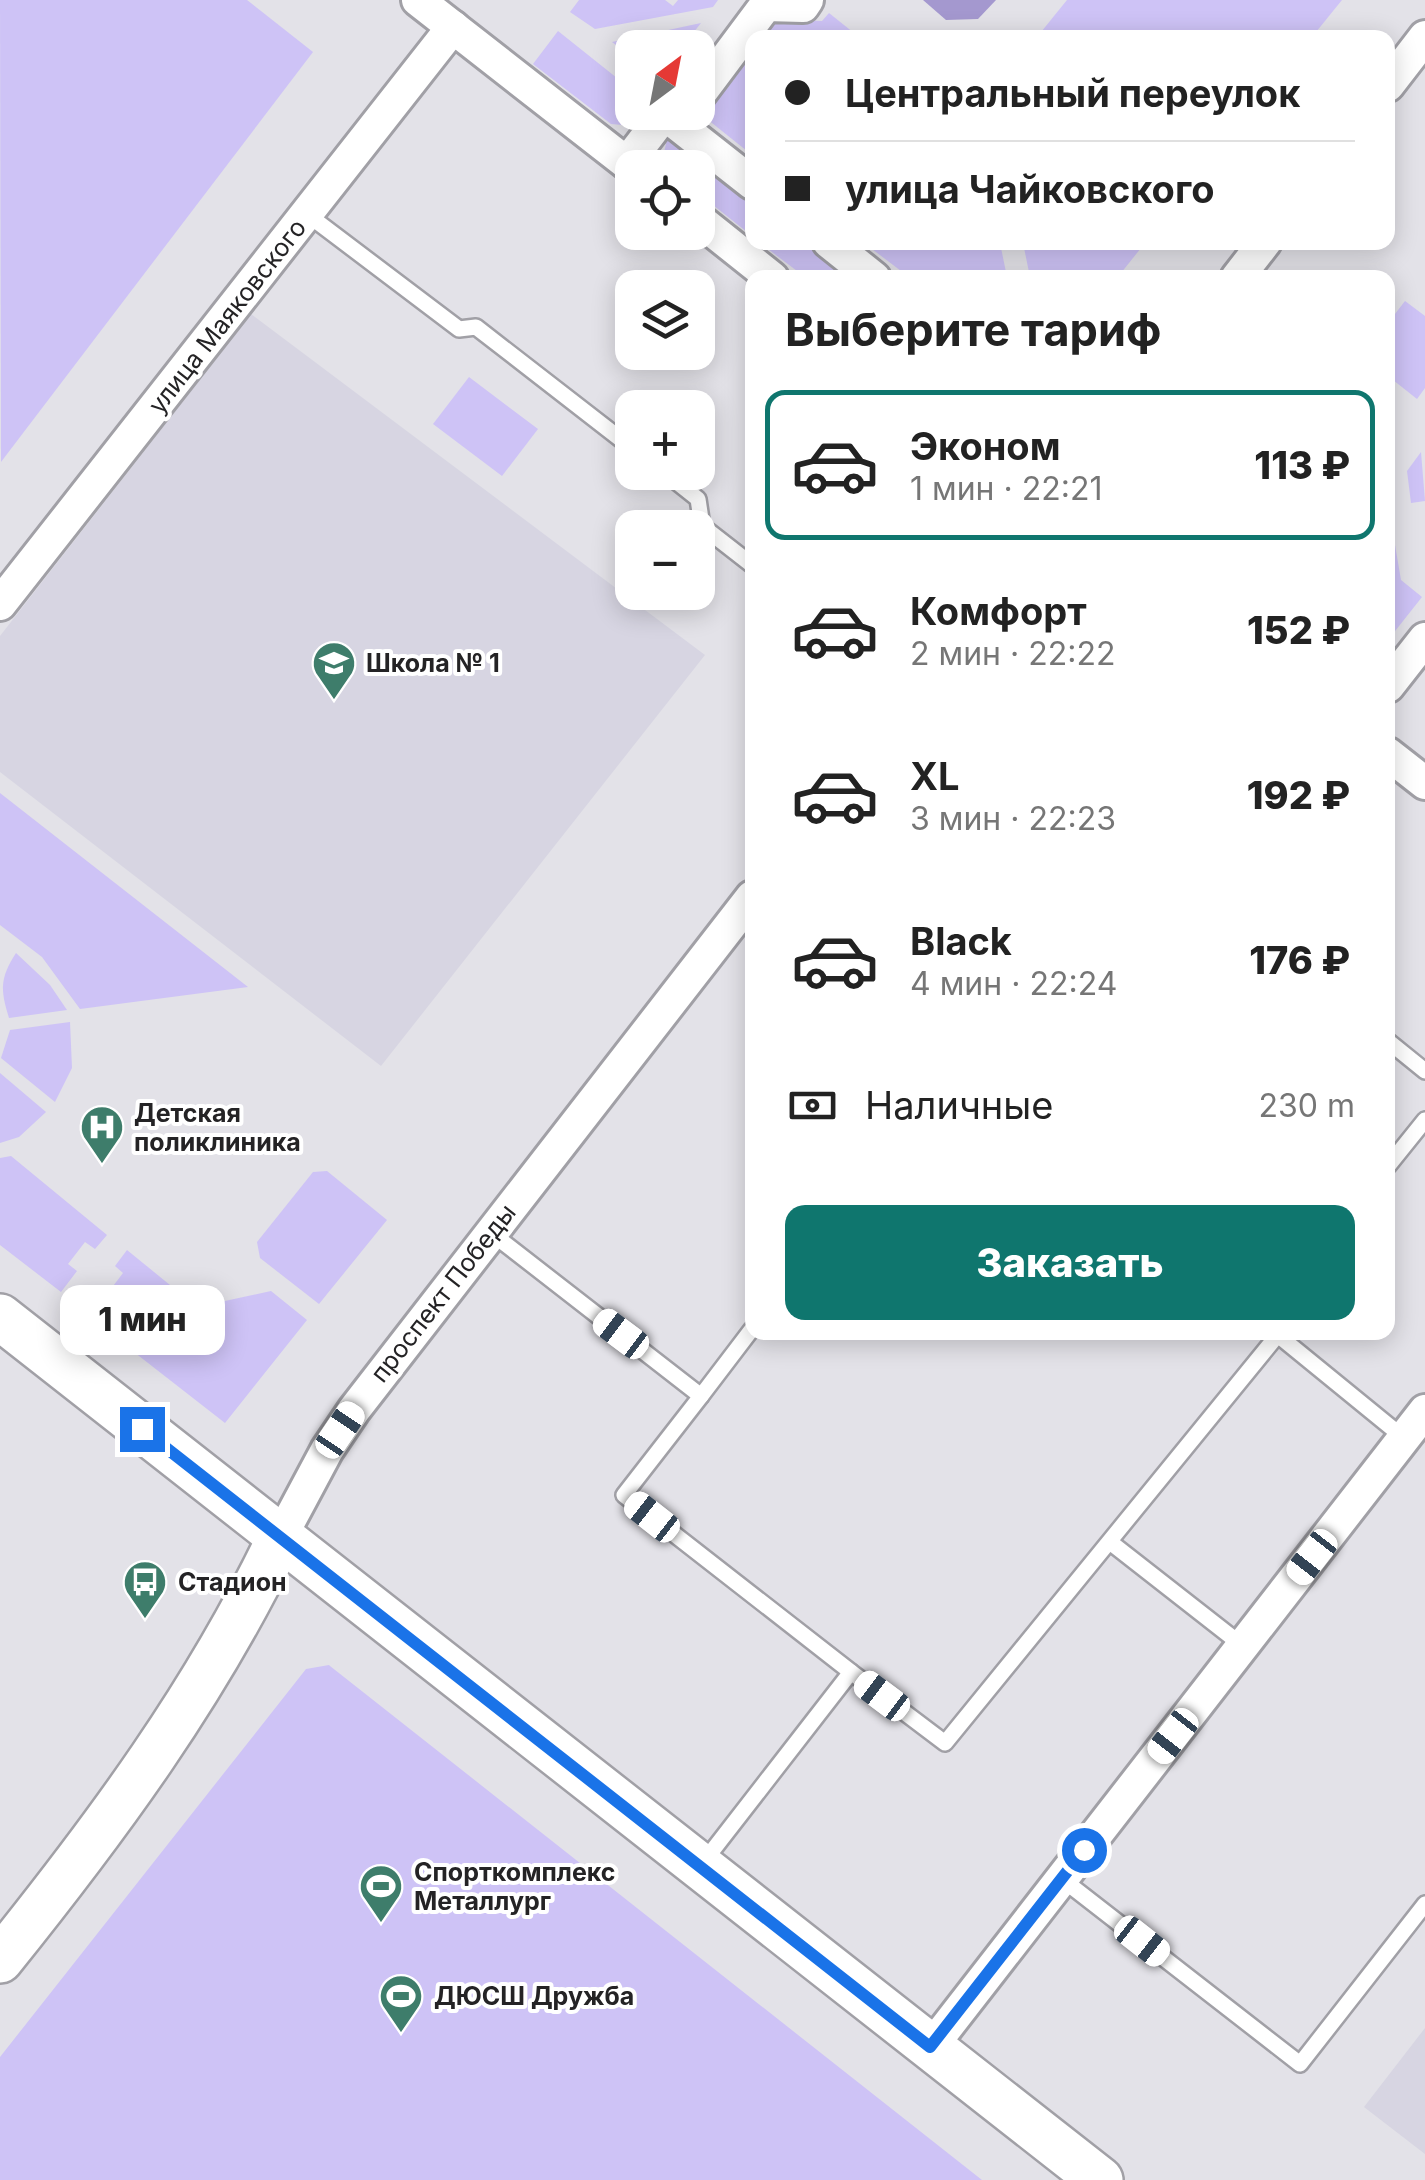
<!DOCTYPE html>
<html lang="ru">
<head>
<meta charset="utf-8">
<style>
  :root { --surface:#fff; --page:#f6f6f6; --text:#222; --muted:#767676; --line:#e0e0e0; --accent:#0f766e }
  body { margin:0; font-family:Inter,sans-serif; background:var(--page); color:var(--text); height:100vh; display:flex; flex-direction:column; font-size:38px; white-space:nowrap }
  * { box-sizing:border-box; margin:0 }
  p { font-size:32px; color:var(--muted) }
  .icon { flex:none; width:55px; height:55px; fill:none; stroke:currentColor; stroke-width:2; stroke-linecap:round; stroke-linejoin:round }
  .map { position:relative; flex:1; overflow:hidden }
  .drawer { position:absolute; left:745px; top:270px; width:650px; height:1070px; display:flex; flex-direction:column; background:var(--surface); border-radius:20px; box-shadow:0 5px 25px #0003 }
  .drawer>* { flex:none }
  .hud { position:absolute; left:745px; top:30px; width:650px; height:220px; border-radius:20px; box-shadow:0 5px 25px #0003; display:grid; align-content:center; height:220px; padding:0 40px; background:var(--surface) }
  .needle { width:65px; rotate:32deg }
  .fabs { position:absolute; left:615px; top:30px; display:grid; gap:20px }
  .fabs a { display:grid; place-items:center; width:100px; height:100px; border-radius:20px; background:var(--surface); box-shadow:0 5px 25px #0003; font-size:50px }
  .end { position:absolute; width:45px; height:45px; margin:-22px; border:12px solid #1a73e8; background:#fff; box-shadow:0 0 0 5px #fff }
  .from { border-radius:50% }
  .bubble { position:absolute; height:70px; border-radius:20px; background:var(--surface); box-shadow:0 5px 25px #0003; font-size:32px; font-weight:800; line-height:70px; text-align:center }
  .car { position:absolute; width:30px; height:60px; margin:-30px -15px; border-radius:12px; box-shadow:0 0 8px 2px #0007; background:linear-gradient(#fff 24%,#345 0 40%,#fff 0 76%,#345 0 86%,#fff 0) }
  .hud b { display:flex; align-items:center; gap:35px; height:95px; font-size:38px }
  .hud b+b { border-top:2px solid var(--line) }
  .hud i { width:25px; height:25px; background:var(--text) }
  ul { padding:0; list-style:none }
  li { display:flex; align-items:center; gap:30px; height:150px; margin:0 20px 15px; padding:0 20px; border:5px solid transparent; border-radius:20px }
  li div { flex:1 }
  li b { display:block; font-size:38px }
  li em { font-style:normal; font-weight:800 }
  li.selected { border-color:var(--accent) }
  li>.icon { width:90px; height:90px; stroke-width:1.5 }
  h2 { padding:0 40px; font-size:45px; line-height:120px }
  .pay { display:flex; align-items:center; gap:25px; height:110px; padding:0 40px; font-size:38px }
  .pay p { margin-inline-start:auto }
  .button { display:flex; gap:20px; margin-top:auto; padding:20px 40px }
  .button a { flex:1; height:115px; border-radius:20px; background:var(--accent); color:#fff; font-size:40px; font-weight:800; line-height:115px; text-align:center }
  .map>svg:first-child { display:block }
  .built { fill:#d7d5e2 }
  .green { fill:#cec3f6 }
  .water { fill:#a498cf }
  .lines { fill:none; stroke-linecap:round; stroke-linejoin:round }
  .lane-casing { stroke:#a1a0a6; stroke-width:20 }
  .street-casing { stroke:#a1a0a6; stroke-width:38 }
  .secondary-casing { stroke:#a1a0a6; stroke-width:50 }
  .lane { stroke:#fff; stroke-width:15 }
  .street { stroke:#fff; stroke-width:32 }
  .secondary { stroke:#fff; stroke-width:45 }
  .route { stroke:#1a73e8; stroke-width:12 }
  .labels { text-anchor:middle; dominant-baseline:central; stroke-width:8; stroke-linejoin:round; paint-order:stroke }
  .street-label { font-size:25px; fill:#242325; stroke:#fff }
  .poi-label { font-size:25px; font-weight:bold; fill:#242325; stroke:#fff; text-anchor:start }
</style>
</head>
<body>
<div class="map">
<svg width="1425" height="2180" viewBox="0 0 1425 2180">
  <rect width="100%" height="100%" fill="#e3e2e8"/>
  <g class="built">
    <path d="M251,314L705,655L381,1066L0,772V636Z"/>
    <path d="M1425,2028V2154L1364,2107Z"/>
  </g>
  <g class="green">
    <path d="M0,0H247L313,52L1,462Z"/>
    <path d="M579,0H665L673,6L678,0H718L713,7L595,29L570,12Z"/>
    <path d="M1067,0H1342L1312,37H1037Z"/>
    <path d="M829,13L859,37L760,38L773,19L822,21Z"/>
    <path d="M701,23L682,47L632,48V57L612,42Z"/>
    <path d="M558,31L632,90V112L650,113L634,126L611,124L533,64Z"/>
    <path d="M752,47V155L702,115Z"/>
    <path d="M668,135L752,183V236L698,193V168L669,167L663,157Z"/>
    <path d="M760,243H829L874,277H805Z"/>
    <path d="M864,243H1000L1007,277H909Z"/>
    <path d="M1023,243V242L1145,243L1117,278L1030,277Z"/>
    <path d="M1405,301L1425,316V388L1417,399L1388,376V323Z"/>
    <path d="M469,377L538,429L502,476L433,424Z"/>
    <path d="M1421,452L1425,501L1411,503L1407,471Z"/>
    <path d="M1388,533H1393L1401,580L1422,597L1388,640Z"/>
    <path d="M0,793L248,987L80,1009L42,957L0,925Z"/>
    <path d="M16,953L50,985L67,1010L9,1018C0,989 0,978 16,953Z"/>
    <path d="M70,1022L72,1068L55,1102L1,1058L10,1030Z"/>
    <path d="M0,1073L46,1112L19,1137L0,1143Z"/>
    <path d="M11,1156L107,1235L95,1249L85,1242L68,1264L77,1271L61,1292L0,1245V1158Z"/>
    <path d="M327,1171L387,1220L319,1304L260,1258L257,1242L313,1172Z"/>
    <path d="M127,1250L197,1307L271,1291L307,1320L225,1423L80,1310L98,1288L107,1294L123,1273L115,1266Z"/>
    <path d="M329,1665L330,1666L982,2180H0V2057L306,1669Z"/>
  </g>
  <path class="water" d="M923,0H996L978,19L946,20Z"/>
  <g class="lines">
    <g class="lane-casing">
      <g id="lane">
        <path d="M307,214L459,329L476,327L632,448"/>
        <path d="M664,472L698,499L702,526L752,565"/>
        <path d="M1388,1041L1425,1071"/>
        <path d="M1388,1166L1425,1120"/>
        <path d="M490,1232L701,1396L752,1329"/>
        <path d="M1279,1336L1404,1438"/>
        <path d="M701,1396L624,1495L851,1672"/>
        <path d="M1110,1542L1243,1646"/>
        <path d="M702,1864L851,1672L945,1743L1280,1332"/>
        <path d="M1062,1879L1300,2064L1425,1904"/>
      </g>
    </g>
    <g class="street-casing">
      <g id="street">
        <path d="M418,0L633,168"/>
        <path d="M1388,85L1425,37"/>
        <path d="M698,96L766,5L803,6L807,0"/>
        <path d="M685,112L677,124L752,183"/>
        <path d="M627,163L666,112"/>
        <path d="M698,219L772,278"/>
        <path d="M829,242L874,278"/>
        <path d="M1237,278L1265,242"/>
        <path d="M0,604L453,27"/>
        <path d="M1388,686L1425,639"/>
        <path d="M1388,754L1425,783"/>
        <path d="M280,1538L327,1450L354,1410L752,897"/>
        <path d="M931,2047L1425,1411"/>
      </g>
    </g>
    <g class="secondary-casing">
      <g id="secondary">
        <path d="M0,1317L1100,2180"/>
        <path d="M0,1960C107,1827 206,1693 280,1538"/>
      </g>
    </g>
    <use href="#lane" class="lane"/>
    <use href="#street" class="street"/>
    <use href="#secondary" class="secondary"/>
  </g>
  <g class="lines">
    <path class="route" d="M142,1429L930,2047L1084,1850"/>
  </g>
  <defs>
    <g id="school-pin" transform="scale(2.25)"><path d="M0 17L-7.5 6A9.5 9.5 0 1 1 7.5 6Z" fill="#3e7d6b" stroke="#fff"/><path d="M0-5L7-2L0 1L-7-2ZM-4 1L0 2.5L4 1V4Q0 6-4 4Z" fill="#fff"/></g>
    <g id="hospital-pin" transform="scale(2.25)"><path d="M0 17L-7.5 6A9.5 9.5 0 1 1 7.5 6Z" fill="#3e7d6b" stroke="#fff"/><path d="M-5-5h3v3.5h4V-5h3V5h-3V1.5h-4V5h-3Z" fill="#fff"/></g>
    <g id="bus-pin" transform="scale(2.25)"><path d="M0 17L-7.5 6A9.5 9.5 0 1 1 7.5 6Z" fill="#3e7d6b" stroke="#fff"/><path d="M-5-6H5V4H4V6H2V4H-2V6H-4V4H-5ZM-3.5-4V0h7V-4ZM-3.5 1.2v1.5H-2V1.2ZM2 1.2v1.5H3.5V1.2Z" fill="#fff"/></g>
    <g id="stadium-pin" transform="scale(2.25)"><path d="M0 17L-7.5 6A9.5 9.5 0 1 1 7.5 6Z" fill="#3e7d6b" stroke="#fff"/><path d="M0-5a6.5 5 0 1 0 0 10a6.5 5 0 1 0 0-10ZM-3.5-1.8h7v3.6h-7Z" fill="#fff"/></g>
  </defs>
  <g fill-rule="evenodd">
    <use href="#school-pin" x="334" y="663"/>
    <use href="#hospital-pin" x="102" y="1127"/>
    <use href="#bus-pin" x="145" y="1582"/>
    <use href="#stadium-pin" x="381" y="1886"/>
    <use href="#stadium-pin" x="401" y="1996"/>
  </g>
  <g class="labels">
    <g class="street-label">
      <text transform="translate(227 316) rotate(-52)">улица Маяковского</text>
      <text transform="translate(443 1293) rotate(-52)">проспект Победы</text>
    </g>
    <g class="poi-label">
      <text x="366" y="663">Школа № 1</text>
      <text x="134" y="1113">Детская<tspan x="134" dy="29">поликлиника</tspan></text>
      <text x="178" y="1582">Стадион</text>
      <text x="414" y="1872">Спорткомплекс<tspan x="414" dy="29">Металлург</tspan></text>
      <text x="434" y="1996">ДЮСШ Дружба</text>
    </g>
  </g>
</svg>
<div class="fabs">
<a><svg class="needle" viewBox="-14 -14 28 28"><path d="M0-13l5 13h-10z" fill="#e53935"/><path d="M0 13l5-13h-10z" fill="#767676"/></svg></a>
<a><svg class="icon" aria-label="locate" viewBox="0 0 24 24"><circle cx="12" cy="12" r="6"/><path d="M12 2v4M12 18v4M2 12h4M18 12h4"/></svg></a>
<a><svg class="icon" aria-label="layers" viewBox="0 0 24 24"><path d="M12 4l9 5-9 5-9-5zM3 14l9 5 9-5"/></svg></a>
<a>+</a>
<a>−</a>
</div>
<i class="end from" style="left:1084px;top:1850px"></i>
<i class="end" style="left:142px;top:1429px"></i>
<div class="bubble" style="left:60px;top:1285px;width:165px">1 мин</div>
<i class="car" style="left:621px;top:1334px;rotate:307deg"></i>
<i class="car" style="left:340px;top:1430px;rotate:34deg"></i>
<i class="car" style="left:652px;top:1517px;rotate:308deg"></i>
<i class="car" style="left:1312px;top:1557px;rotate:218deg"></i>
<i class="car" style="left:882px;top:1696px;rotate:307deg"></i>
<i class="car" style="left:1173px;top:1736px;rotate:218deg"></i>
<i class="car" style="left:1142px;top:1941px;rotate:128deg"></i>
<div class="hud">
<b><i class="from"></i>Центральный переулок</b>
<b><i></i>улица Чайковского</b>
</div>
<section class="drawer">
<h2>Выберите тариф</h2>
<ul>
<li class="selected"><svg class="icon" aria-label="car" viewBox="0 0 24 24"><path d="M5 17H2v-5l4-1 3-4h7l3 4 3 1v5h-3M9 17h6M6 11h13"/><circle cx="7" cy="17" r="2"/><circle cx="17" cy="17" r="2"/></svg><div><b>Эконом</b><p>1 мин · 22:21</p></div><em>113 ₽</em></li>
<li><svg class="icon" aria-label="car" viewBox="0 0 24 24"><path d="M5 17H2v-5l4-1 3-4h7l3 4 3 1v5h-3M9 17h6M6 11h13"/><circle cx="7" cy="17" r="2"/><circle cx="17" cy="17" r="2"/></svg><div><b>Комфорт</b><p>2 мин · 22:22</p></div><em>152 ₽</em></li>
<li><svg class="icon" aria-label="car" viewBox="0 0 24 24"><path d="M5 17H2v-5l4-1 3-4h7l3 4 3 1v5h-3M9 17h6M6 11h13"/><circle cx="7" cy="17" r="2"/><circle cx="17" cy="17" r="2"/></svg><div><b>XL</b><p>3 мин · 22:23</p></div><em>192 ₽</em></li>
<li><svg class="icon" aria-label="car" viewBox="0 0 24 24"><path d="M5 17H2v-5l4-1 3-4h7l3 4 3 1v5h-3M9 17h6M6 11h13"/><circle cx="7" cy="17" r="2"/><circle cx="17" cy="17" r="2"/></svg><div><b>Black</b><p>4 мин · 22:24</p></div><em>176 ₽</em></li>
</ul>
<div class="pay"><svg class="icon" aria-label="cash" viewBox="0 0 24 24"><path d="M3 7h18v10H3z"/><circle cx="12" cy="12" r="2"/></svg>Наличные<p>230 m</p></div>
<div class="button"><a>Заказать</a></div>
</section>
</div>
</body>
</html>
